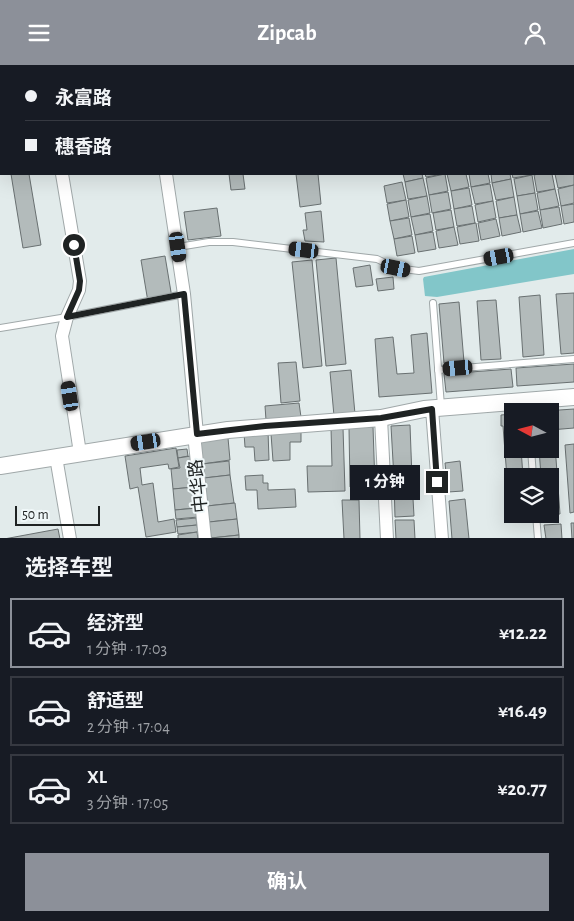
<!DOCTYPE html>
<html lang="zh">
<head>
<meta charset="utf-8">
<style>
  :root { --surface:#171b24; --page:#20242c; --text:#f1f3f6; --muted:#9ea1a6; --line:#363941; --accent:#8c9099 }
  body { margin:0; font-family:"Alegreya Sans","Noto Sans SC",sans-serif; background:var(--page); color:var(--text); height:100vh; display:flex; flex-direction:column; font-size:19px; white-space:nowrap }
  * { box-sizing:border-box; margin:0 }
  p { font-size:16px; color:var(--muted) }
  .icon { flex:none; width:28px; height:28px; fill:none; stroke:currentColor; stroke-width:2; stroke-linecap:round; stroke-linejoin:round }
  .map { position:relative; height:473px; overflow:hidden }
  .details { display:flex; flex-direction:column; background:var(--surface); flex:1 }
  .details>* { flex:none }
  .top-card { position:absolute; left:0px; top:0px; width:575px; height:110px; box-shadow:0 5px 20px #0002; display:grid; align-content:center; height:110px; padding:0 25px; background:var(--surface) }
  .needle { width:32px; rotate:277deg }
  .controls { position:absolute; left:504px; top:338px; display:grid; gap:10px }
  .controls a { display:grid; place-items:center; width:55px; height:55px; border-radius:0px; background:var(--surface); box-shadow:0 5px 20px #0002; font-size:25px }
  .scale { position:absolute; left:15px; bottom:12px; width:85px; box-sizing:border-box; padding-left:5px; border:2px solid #1f2323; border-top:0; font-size:14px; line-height:18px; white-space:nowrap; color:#1f2323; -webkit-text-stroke:4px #f0f8f9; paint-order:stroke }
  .end { position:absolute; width:22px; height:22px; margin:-11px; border:6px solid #1f2323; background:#fff; box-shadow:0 0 0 2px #fff }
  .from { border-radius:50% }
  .bubble { position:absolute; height:35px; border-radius:0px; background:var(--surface); box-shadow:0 5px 20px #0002; font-size:16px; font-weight:700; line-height:35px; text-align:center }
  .car { position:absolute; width:15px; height:30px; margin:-15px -8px; border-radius:6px; box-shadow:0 0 4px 1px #0007; background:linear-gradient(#222 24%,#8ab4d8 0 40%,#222 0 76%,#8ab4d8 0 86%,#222 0) }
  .top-card b { display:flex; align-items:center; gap:18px; height:48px; font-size:19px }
  .top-card b+b { border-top:1px solid var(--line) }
  .top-card i { width:12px; height:12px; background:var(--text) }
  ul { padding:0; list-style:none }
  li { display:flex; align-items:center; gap:15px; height:70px; margin:0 10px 8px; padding:0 15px; border:2px solid var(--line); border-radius:0px }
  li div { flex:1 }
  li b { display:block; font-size:19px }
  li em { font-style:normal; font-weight:700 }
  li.selected { border-color:var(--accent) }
  li>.icon { width:45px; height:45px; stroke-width:1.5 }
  h2 { padding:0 25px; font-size:22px; line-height:60px }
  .primary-button { display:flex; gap:10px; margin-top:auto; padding:10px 25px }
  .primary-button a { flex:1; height:58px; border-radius:0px; background:var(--accent); color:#fff; font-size:20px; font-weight:700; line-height:58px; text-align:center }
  header { display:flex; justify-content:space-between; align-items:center; height:65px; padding:0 25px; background:var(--accent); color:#fff; font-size:22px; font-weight:700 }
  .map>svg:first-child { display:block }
  .water { fill:#82c6c9 }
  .building { fill:#b3bbbb; stroke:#697071 }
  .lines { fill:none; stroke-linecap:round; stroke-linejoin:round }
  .service-casing { stroke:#a0a8a9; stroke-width:8 }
  .minor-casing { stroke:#a0a8a9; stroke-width:14 }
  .tertiary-casing { stroke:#a0a8a9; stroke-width:18 }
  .service { stroke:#fff; stroke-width:6 }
  .minor { stroke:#fff; stroke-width:12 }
  .tertiary { stroke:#fff; stroke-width:16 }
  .route { stroke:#1f2323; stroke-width:6 }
  .labels { text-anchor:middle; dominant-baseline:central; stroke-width:4; stroke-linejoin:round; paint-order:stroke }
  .street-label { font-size:18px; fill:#1f2323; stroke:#f0f8f9 }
</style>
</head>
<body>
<header><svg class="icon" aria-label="menu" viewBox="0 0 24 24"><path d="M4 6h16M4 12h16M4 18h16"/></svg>Zipcab<svg class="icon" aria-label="person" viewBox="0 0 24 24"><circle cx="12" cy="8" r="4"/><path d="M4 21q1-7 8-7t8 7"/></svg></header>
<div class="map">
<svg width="574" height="474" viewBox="0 0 574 474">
  <rect width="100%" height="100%" fill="#e2ebeb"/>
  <path class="water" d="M574,184V209L437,232L425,231L423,214L424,212Z"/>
  <g class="building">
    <rect x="362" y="0" width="19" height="1"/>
    <path d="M383,0H402L403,1H383Z"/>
    <rect x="405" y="0" width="19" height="1"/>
    <rect x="449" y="0" width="19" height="1"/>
    <path d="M470,0H490V1H471Z"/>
    <path d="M492,0H511L512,1H493Z"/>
    <rect x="535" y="0" width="19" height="1"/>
    <path d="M574,107V120L558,123L555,109H574Z"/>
    <path d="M11,109H29L41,180L23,183Z"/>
    <path d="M229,109H243L245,124L231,125Z"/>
    <path d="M296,109H318L321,139L300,142Z"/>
    <path d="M403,109H422L423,113L405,117Z"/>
    <path d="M425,109H444L426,112Z"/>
    <path d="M445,109L448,126L429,130L426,113Z"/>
    <path d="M447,109H466L469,122L451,126Z"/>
    <path d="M469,109H488L490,118L471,122Z"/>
    <path d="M491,109H510L511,114L492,118Z"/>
    <path d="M512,109H532V110L513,113Z"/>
    <path d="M539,109H552L555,124L537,127L534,110Z"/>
    <path d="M532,110L535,128L517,131L514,114Z"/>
    <path d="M423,113L427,131L408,134L405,117Z"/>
    <path d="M511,114L514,132L496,135L492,118Z"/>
    <path d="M402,117L406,135L387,138L384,121Z"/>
    <path d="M490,119L493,136L475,139L471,122Z"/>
    <path d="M574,120V138L561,141L558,124Z"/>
    <path d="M469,123L472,140L454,144L451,126Z"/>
    <path d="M555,124L559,141L540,145L537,128Z"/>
    <path d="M448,127L451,144L432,148L429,130Z"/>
    <path d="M535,128L538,145L520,149L517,131Z"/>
    <path d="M427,131L430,148L411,152L408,135Z"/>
    <path d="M514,132L517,150L499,153L496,136Z"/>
    <path d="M406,135L409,152L390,156L387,139Z"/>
    <path d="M493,136L496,153L478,157L475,140Z"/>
    <path d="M574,139V157L564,159L561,141Z"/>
    <path d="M472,141L475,158L457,161L454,144Z"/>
    <path d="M559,142L562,159L543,163L540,145Z"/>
    <path d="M217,143L221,171L188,175L184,147Z"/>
    <path d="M451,145L454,162L436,165L433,148Z"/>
    <path d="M321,146L324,177L305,176L303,165H307L305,148Z"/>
    <path d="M538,146L542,163L523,167L520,149Z"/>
    <path d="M430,149L433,166L415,170L411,152Z"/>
    <path d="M517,150L521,167L502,171L499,153Z"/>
    <path d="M409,153L412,170L394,174L390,156Z"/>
    <path d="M496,154L500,171L481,175L478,158Z"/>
    <path d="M476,158L479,176L460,179L457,162Z"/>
    <path d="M454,162L458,180L439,183L436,166Z"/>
    <path d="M433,167L436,184L418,187L415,170Z"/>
    <path d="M412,171L415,188L397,191L394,174Z"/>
    <path d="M165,191L172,233L148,237L141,195Z"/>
    <path d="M336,193L346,299L326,301L316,195Z"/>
    <path d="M312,195L322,301L303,303L292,197Z"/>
    <path d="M370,200L373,220L356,222L353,203Z"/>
    <path d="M393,212L394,224L378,226L376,214Z"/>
    <path d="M574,228V288L561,289L556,229Z"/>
    <path d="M540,230L544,290L523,292L519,232Z"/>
    <path d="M496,235L501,294L481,295L477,236Z"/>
    <path d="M459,237L464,297L444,298L439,239Z"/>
    <path d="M427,268L432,328L379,332L375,274L393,272L397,309L414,308L411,270Z"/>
    <path d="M296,297L300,336L281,338L278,298Z"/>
    <path d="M574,299V317L517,321L516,303Z"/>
    <path d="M511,304L513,322L446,327L444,309Z"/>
    <path d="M351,305L355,349L334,351L330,307Z"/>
    <path d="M299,338L301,352L266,355L265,341Z"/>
    <path d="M574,344V363L550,365V346H545Z"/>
    <path d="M512,349V384H521L523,411L507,413L503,361H501V350Z"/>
    <path d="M410,360L412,413L394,414L391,361Z"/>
    <path d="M373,362L375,421L350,422L349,363Z"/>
    <path d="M301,363V377H290V395L273,396L271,369Z"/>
    <path d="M331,363H343L345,426L308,427L307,401H332Z"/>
    <path d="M268,366L269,395L255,396L254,382H245L244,368Z"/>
    <path d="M228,373L230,395L202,399L199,377Z"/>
    <path d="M574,379V447L570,448L565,380Z"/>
    <path d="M555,380L560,449L544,450L550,449V411H541L539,384H550V381Z"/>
    <path d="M176,383L179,402L169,404L168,399L140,403L142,420L153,418L158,457L174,454L176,467L146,472L138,422L130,424L125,391Z"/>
    <path d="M187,384L188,391L178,393L177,385Z"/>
    <path d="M191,391L195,422L173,424L171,404L180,403L178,393Z"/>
    <path d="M229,396L230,410L204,413L202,399Z"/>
    <path d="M460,396L463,426L448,427L445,398Z"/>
    <path d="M230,410L234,438L207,441L204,413Z"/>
    <path d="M263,410V418H268V425L295,424L296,442L258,444L257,425H246L245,411Z"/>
    <path d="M412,416L414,451L395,452L394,417Z"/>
    <path d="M194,422L196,443L175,445L173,424Z"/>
    <path d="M465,434L469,474H452L449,436Z"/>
    <path d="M342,435H359L360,474H344Z"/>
    <path d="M235,438L237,454L209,457L207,441Z"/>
    <path d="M197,443L198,452L176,454L175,445Z"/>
    <path d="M196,453L197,460L177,462L176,455Z"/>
    <path d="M237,454L239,470L211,473L209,457Z"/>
    <path d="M395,455H414L415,474H396Z"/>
    <path d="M571,458H574V474H572Z"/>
    <path d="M561,459L562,474H546L544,460Z"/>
    <path d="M197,460L198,467L178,469L177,462Z"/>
    <path d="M58,464L60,474H4Z"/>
    <path d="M197,467L198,474H178V470Z"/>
    <path d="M239,470V474H211V473Z"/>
  </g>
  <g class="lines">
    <g class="service-casing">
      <g id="service">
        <path d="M178,182L209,177H233L377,194L396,203L419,206L574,178"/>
        <path d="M433,238L441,341"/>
        <path d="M0,263L67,252L184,229"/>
        <path d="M438,305L574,294"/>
        <path d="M531,384L533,411"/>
        <path d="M536,449L538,474"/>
      </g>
    </g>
    <g class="minor-casing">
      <g id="minor">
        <path d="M150,0V1"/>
        <path d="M27,1L35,0"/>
        <path d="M0,5H1"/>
        <path d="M62,109L80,216L79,225L67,252L62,271L80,388"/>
        <path d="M166,109L184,229L197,369"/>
        <path d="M432,344L442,474"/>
        <path d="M381,353L387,474"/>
        <path d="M194,369L205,474"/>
        <path d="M56,392L70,474"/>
      </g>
    </g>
    <g class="tertiary-casing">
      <path id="tertiary" d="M0,401L228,365L381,353L424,344L574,332"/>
    </g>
    <use href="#service" class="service"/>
    <use href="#minor" class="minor"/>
    <use href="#tertiary" class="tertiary"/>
  </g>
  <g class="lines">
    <path class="route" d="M74,180L80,216L79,225L67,252L184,229L197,369L265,361L381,353L432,344L437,417"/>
  </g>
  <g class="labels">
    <g class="street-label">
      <text transform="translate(199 421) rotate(-96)">中华路</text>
    </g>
  </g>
</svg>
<div class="controls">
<a><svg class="needle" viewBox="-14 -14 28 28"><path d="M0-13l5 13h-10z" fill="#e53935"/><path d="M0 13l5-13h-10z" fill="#9ea1a6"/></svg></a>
<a><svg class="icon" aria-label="layers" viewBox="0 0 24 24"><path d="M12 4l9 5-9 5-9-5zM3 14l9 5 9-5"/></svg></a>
</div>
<div class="scale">50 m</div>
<i class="end from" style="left:74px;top:180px"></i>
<i class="end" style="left:437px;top:417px"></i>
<div class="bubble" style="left:350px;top:400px;width:70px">1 分钟</div>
<i class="car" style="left:178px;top:182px;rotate:172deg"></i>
<i class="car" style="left:304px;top:185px;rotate:277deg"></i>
<i class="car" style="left:499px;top:192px;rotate:260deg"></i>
<i class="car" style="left:396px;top:203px;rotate:102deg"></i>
<i class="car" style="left:458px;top:303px;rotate:265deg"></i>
<i class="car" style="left:70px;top:331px;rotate:351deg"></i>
<i class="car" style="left:146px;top:377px;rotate:261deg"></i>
<div class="top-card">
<b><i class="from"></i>永富路</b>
<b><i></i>穗香路</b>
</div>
</div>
<section class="details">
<h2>选择车型</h2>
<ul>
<li class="selected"><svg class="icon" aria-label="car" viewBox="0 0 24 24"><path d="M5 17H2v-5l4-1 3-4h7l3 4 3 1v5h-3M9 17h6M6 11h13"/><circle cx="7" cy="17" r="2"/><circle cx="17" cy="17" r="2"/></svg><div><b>经济型</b><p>1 分钟 · 17:03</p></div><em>¥12.22</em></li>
<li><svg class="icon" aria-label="car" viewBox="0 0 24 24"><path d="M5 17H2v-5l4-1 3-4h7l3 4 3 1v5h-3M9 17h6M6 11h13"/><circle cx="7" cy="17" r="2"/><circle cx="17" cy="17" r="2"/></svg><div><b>舒适型</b><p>2 分钟 · 17:04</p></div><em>¥16.49</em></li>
<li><svg class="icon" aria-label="car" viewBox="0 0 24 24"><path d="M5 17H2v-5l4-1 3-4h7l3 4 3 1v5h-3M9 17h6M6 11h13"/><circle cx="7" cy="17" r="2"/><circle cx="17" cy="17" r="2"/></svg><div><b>XL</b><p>3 分钟 · 17:05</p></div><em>¥20.77</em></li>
</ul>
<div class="primary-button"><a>确认</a></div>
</section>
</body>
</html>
